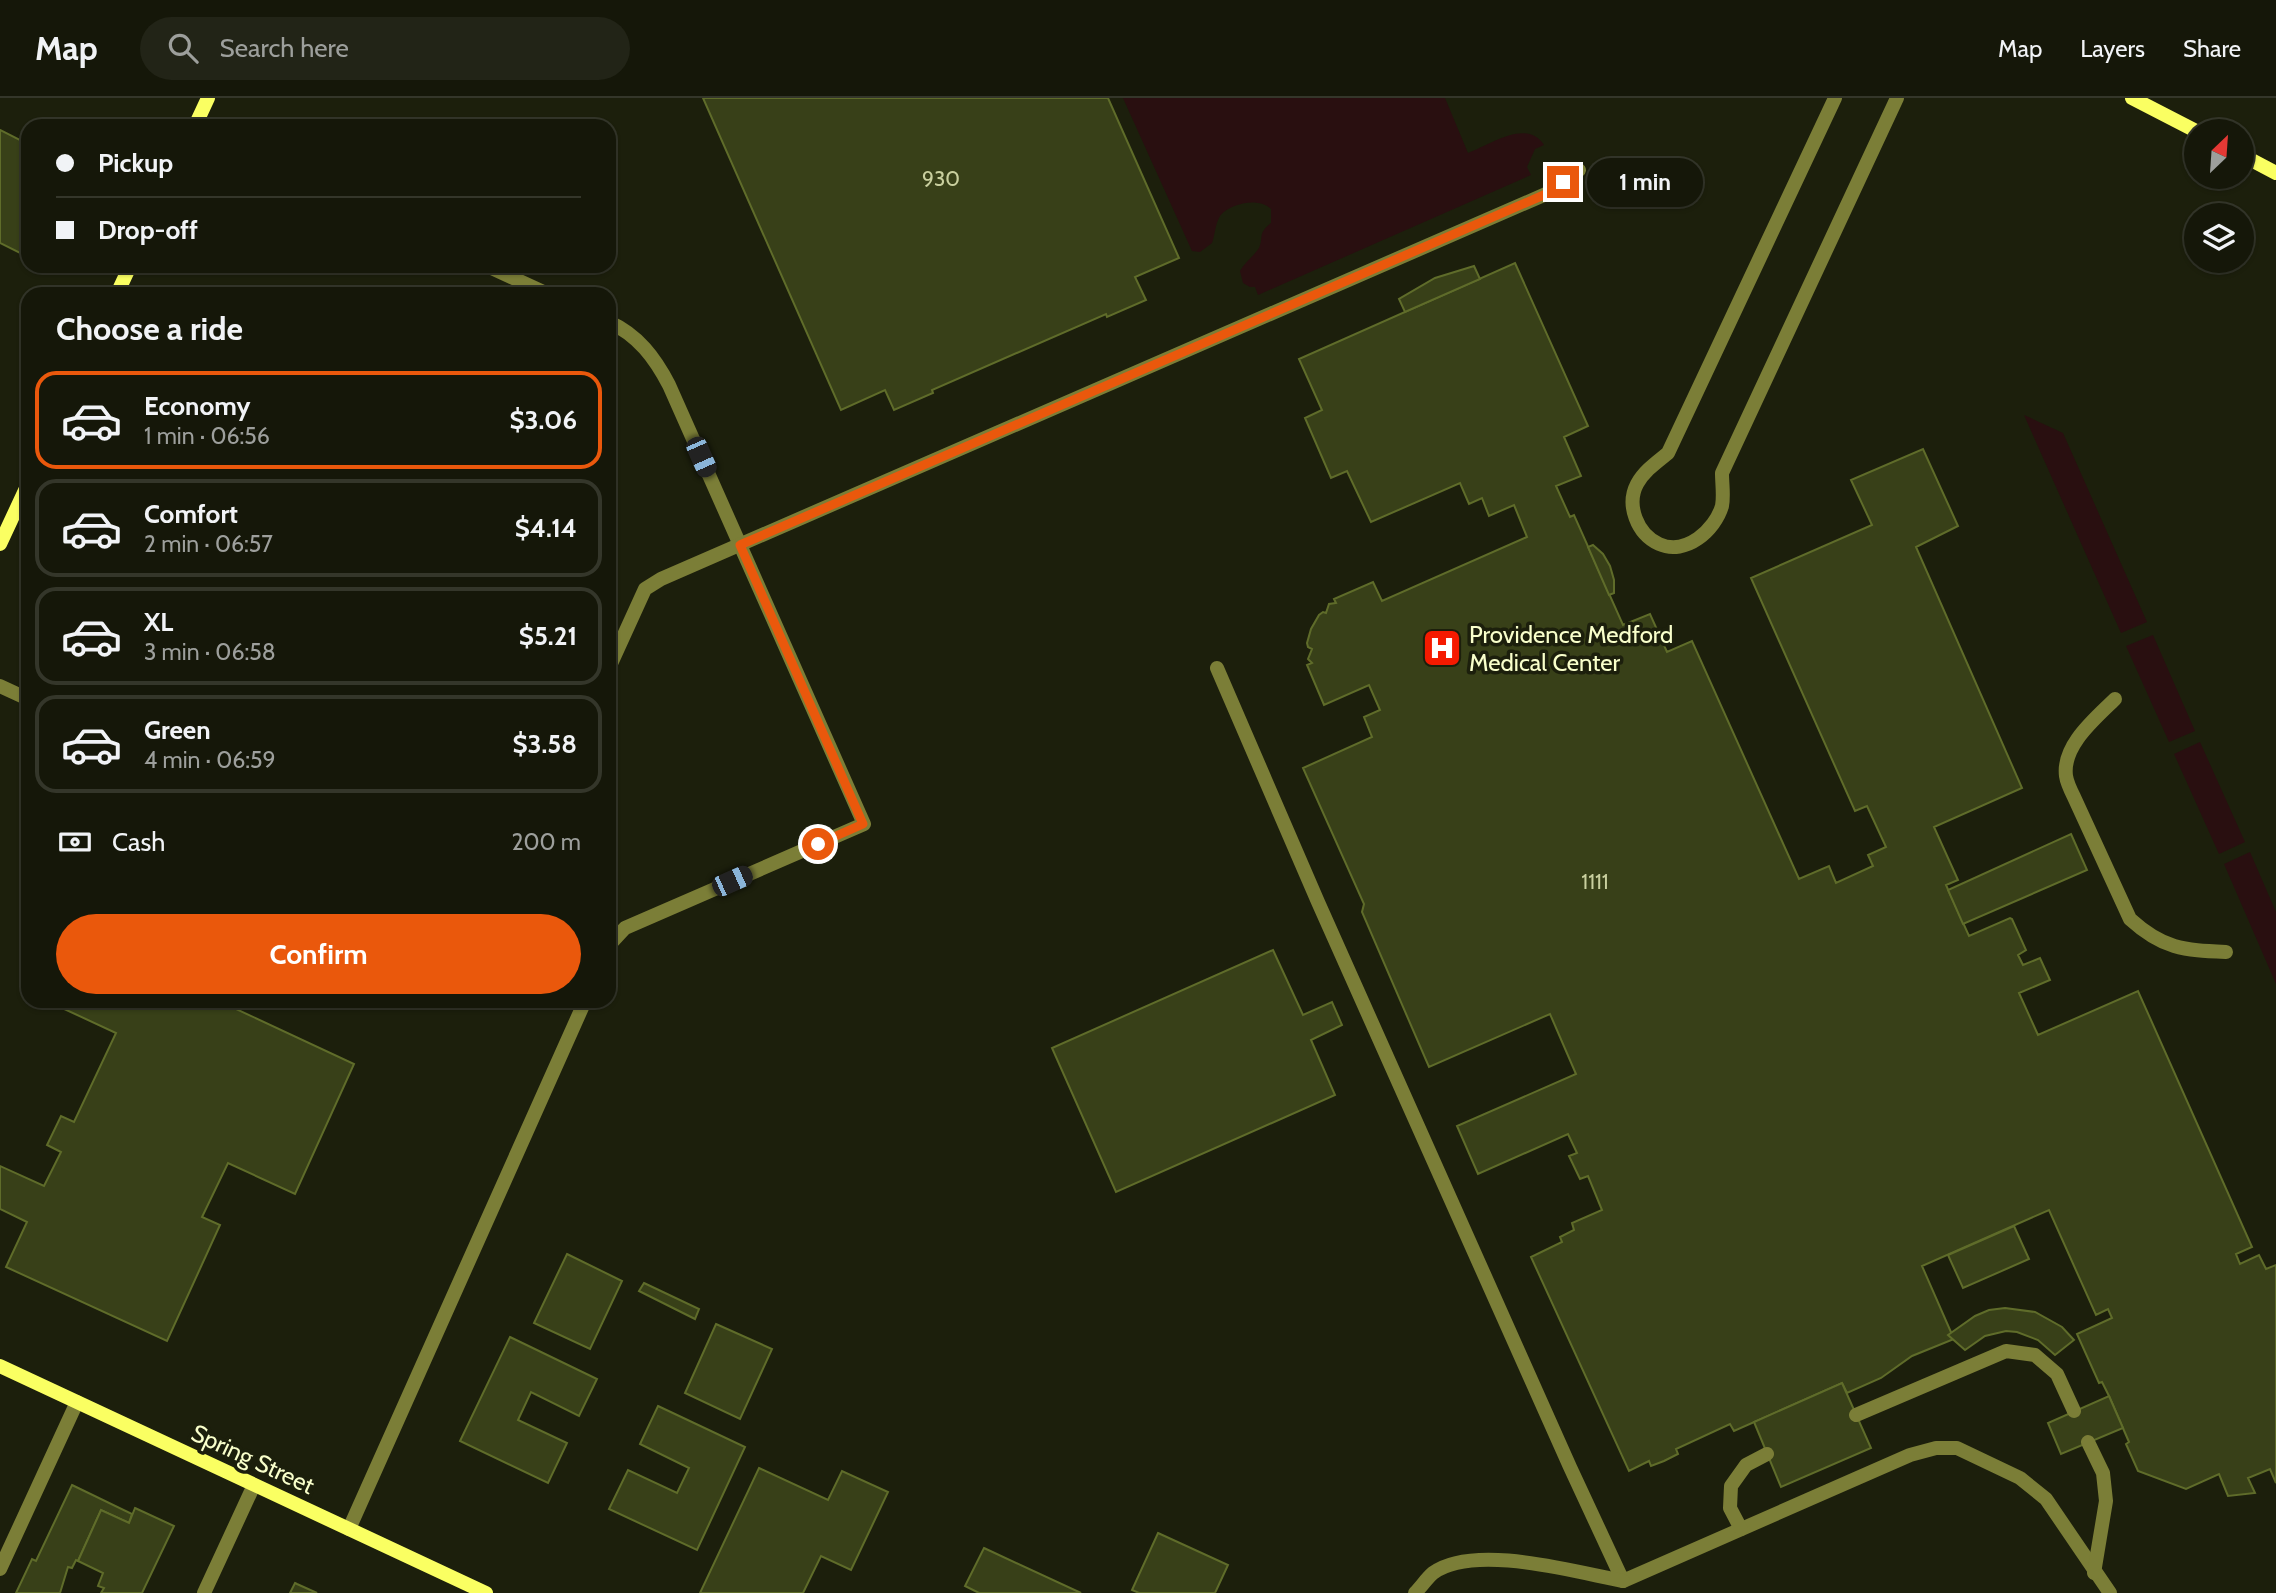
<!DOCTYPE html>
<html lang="en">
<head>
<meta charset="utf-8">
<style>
  :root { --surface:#151709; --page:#222417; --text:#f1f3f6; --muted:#9d9f9c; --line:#34362a; --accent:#ea580c }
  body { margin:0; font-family:Cabin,sans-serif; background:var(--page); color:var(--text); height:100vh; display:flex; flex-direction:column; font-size:26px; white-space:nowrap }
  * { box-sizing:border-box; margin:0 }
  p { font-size:23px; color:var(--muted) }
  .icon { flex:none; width:38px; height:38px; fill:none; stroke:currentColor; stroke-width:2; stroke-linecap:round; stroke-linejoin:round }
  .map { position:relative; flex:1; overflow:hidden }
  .details { position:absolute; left:21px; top:189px; width:595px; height:721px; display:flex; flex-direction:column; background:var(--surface); border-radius:21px; box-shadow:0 2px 5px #0004,0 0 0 2px var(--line) }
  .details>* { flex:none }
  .hud { position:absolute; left:21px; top:21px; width:595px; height:154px; border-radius:21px; box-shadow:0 2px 5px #0004,0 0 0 2px var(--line); display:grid; align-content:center; height:154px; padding:0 35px; background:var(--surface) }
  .needle { width:46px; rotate:25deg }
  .fabs { position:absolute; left:2184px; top:21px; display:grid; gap:14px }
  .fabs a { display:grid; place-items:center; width:70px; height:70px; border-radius:50%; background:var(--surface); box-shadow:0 2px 5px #0004,0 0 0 2px var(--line); font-size:35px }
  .end { position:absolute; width:32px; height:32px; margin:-16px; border:9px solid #ea580c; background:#fff; box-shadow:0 0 0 4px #fff }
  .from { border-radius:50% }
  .bubble { position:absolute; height:49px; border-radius:24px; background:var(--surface); box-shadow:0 2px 5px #0004,0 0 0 2px var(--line); font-size:23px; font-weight:800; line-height:49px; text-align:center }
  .car { position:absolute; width:21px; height:42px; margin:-21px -10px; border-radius:9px; box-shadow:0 0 5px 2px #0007; background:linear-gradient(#222 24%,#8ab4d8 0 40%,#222 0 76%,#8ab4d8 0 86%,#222 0) }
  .hud b { display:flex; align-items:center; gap:24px; height:66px; font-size:26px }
  .hud b+b { border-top:2px solid var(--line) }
  .hud i { width:18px; height:18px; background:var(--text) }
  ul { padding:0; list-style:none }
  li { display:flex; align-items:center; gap:21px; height:98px; margin:0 14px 10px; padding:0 21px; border:4px solid var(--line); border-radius:21px }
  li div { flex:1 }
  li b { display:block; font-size:26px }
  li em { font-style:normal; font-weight:800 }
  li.on { border-color:var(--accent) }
  li>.icon { width:63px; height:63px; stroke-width:1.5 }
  h2 { padding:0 35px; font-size:32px; line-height:84px }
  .pay { display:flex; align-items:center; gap:18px; height:77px; padding:0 35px; font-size:26px }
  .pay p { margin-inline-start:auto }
  .action { display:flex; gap:14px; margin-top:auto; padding:14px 35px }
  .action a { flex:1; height:80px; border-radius:42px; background:var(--accent); color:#fff; font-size:28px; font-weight:800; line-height:80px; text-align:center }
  header { display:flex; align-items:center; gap:42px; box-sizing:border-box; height:98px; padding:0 35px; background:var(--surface); border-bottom:2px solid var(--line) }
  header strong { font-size:33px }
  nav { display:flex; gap:38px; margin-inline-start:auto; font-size:24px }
  .search { width:490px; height:63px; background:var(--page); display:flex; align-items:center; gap:18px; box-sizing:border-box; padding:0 24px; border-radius:38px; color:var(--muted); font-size:26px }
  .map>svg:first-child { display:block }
  .green { fill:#290f10 }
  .building { fill:#384018; stroke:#5f6c2a; stroke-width:2 }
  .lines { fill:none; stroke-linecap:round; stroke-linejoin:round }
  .lane { stroke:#7b7e37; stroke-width:14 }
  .secondary { stroke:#faff62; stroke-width:14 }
  .route { stroke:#ea580c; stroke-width:9 }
  .labels { text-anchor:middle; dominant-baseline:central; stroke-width:7; stroke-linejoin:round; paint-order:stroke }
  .number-label { font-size:21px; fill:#c9cf9e }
  .poi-label { font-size:24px; fill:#f9ffcb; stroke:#1c1f0c; text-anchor:start }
  .street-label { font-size:24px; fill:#f9ffcb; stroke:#1c1f0c }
</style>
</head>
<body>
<header>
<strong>Map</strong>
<div class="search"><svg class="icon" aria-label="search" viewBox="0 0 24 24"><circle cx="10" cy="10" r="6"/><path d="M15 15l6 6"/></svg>Search here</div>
<nav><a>Map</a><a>Layers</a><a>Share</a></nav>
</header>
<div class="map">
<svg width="2276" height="1495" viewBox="0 0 2276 1495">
  <rect width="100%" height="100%" fill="#1c1f0c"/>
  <g class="green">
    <path d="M1123,0H1445L1468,55C1490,47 1527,20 1544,47L1535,51L1527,69L1531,77L1258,197L1255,189H1250L1243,185L1240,173C1245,164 1254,158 1259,150C1264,139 1257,136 1271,125V111C1259,99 1230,105 1220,118C1215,126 1215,137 1212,145L1200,154L1192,153Z"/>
    <path d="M2024,317L2063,335L2147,524L2121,535Z"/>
    <path d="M2153,537L2195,633L2169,644L2126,548Z"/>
    <path d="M2200,644L2245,744L2219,756L2174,656Z"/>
    <path d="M2250,754L2276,814V886L2224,766Z"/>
  </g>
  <g class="building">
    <path d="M703,0H1108L1179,160L1135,179L1146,202L1107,219L1106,216L932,292L933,295L894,312L885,292L841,312Z"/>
    <path d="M0,32L28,46V138L20,155L0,145Z"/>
    <path d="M1515,165L1588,328L1564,339L1581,378L1556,388L1570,419L1574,417L1623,527L1650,516L1667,554L1692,543L1799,781L1829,768L1836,785L1873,768L1868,757L1886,749L1867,708L1855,713L1751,480L1872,427L1851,382L1923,351L1958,428L1916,449L2022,690L1934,729L1958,782L1946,787L1969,838L2010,820L2012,821L2026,852L2018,857L2023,867L2040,860L2050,882L2019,895L2038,937L2138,893L2252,1149L2236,1156L2240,1166L2259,1157L2266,1171L2276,1167V1385L2270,1371L2248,1380L2255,1395L2228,1398L2219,1376L2186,1391L2138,1373L2126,1346L2129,1344L2109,1298L2102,1284L2099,1285L2077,1236L2112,1220L2108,1211L2096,1217L2049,1112L1922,1168L1954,1241L1912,1258L1881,1280L1847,1295L1842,1285L1734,1333L1730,1326L1676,1351L1678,1356L1664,1363L1651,1368L1649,1363L1629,1373L1531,1159L1562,1144L1560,1139L1574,1132L1572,1125L1602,1112L1588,1078L1580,1081L1569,1058L1577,1055L1568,1036L1478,1076L1457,1028L1576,976L1550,916L1429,969L1362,814L1364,806L1303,670L1372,639L1364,619L1380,612L1369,587L1324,607L1307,567L1312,565L1308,561L1312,551L1308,549L1307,545L1311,531L1319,517L1323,514L1326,515L1329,506L1336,505L1334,501L1373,484L1382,503L1527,439L1514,407L1489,418L1482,400L1469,406L1460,385L1371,424L1347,373L1331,380L1305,320L1322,312L1299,261Z"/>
    <path d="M1474,168L1480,181L1405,214L1399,201L1435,180Z"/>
    <path d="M1593,447L1603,456L1610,468L1614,482V495L1609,497L1588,449Z"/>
    <path d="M2071,736L2087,772L1963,826L1948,792Z"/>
    <path d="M1273,852L1303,917L1332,904L1342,927L1311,942L1335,997L1116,1094L1052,950Z"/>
    <path d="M47,903H219L354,966L295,1096L228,1065L202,1119L220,1127L167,1243L6,1169L27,1124L0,1111V1068L44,1088L61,1054L47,1047L61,1018L74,1024L116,935Z"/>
    <path d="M2014,1128L2029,1161L1963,1190L1948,1157Z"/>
    <path d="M567,1156L622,1183L590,1251L534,1225Z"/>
    <path d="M644,1185L699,1211L695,1221L639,1193Z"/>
    <path d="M2005,1210L2035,1214L2062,1229L2074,1242L2055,1257L2038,1242L2017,1234L2006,1233L1985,1238L1965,1252L1948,1237L1975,1218L1989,1212Z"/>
    <path d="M716,1226L772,1251L740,1321L685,1295Z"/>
    <path d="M510,1239L597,1281L579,1318L531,1294L518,1322L567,1345L548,1385L460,1343Z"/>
    <path d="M1842,1285L1871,1350L1781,1389L1754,1324Z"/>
    <path d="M2109,1298L2123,1330L2061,1356L2048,1325Z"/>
    <path d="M658,1308L745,1349L697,1452L609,1411L628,1372L677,1395L689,1370L640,1346Z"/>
    <path d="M759,1370L828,1402L842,1373L888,1394L851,1472L821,1458L803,1495H700Z"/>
    <path d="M72,1387L132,1416L129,1425L101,1412L78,1463L76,1462L72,1470L68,1469L60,1495H16L32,1461L36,1463Z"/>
    <path d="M135,1410L174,1428L142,1495H101L104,1490L98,1488L103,1475L78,1463L101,1412L129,1425Z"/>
    <path d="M1158,1435L1228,1467L1215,1495H1139L1132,1492Z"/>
    <path d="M984,1450L1081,1495H979L965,1488Z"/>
    <path d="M295,1485L297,1486L317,1495H290Z"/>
  </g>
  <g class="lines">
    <g class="lane">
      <path d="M1835,0L1668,355C1657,364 1644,373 1637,386C1626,407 1637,436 1659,446C1686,458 1715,432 1722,408C1724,398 1722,386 1722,375L1897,0"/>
      <path d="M487,168L548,196"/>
      <path d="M609,224C638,237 655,260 669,287L864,726L625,830L612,844L609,850"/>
      <path d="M609,570L645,491L661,481L1546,96L1579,72"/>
      <path d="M1217,570L1318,804L1570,1369L1623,1483L1910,1357L1936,1350H1957L2020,1380L2046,1401L2110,1495"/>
      <path d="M0,588L28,601"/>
      <path d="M2115,601C2096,620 2062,647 2066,678C2067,685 2071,693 2074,699L2130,821C2163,851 2183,852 2226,854"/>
      <path d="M1856,1317L2006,1253L2035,1257L2057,1276L2074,1313"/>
      <path d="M2088,1344L2103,1375L2106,1403L2094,1475"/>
      <path d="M349,1431L585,903"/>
      <path d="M1741,1431L1730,1410L1731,1388L1746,1367L1767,1356"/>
      <path d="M0,1471L77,1304"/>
      <path d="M204,1495L254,1387"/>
      <path d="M1415,1495C1421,1489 1427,1480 1433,1475C1474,1445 1575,1474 1623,1483"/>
    </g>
    <g class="secondary">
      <path d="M2132,0L2196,33"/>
      <path d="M195,28L208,0"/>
      <path d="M2242,57L2276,75"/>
      <path d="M117,196L130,168"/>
      <path d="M0,446L28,386"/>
      <path d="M0,1268L486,1495"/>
    </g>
  </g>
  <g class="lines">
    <path class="route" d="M818,746L863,726L740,447L1546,96L1563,84"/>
  </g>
  <defs>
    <g id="hospital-square" transform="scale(2.0125)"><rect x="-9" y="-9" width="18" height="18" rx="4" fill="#f51a00" stroke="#1c1f0c"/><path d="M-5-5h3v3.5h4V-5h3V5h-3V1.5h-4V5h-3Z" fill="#fff"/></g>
  </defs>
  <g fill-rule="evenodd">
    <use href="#hospital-square" x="1442" y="550"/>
  </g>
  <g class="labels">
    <g class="number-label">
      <text x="941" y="80">930</text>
      <text x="1595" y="783">1111</text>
    </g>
    <g class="poi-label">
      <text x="1469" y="536">Providence Medford<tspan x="1469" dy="28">Medical Center</tspan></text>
    </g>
    <g class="street-label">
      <text transform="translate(253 1361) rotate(25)">Spring Street</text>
    </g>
  </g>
</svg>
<div class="fabs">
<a><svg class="needle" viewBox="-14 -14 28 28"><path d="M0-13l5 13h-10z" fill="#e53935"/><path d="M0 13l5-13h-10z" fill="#9d9f9c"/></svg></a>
<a><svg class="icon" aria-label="layers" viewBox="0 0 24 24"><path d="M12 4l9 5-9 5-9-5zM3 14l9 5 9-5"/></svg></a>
</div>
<i class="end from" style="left:818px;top:746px"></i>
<i class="end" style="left:1563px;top:84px"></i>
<div class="bubble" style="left:1587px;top:60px;width:116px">1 min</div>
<i class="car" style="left:701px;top:359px;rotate:156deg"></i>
<i class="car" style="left:732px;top:783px;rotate:66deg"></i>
<div class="hud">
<b><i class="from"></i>Pickup</b>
<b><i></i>Drop-off</b>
</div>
<section class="details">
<h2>Choose a ride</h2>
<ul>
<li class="on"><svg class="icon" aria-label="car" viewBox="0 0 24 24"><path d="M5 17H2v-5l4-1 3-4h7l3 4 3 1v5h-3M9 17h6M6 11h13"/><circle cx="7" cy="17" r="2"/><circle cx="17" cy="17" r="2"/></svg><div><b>Economy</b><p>1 min · 06:56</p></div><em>$3.06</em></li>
<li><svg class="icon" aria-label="car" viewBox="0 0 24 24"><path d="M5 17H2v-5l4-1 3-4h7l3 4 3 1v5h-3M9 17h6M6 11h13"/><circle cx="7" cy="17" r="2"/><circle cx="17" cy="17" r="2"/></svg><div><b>Comfort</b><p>2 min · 06:57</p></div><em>$4.14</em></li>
<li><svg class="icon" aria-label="car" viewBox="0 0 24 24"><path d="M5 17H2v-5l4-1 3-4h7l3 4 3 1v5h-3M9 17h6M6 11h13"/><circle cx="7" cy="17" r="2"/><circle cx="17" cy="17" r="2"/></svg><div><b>XL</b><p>3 min · 06:58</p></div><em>$5.21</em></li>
<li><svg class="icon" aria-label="car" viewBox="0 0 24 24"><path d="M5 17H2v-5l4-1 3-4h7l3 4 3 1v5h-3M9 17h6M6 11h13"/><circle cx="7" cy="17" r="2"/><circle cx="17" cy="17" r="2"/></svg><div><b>Green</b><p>4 min · 06:59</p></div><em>$3.58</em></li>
</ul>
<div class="pay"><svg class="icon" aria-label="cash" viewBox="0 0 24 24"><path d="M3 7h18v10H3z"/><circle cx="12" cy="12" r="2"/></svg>Cash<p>200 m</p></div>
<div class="action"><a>Confirm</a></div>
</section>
</div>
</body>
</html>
